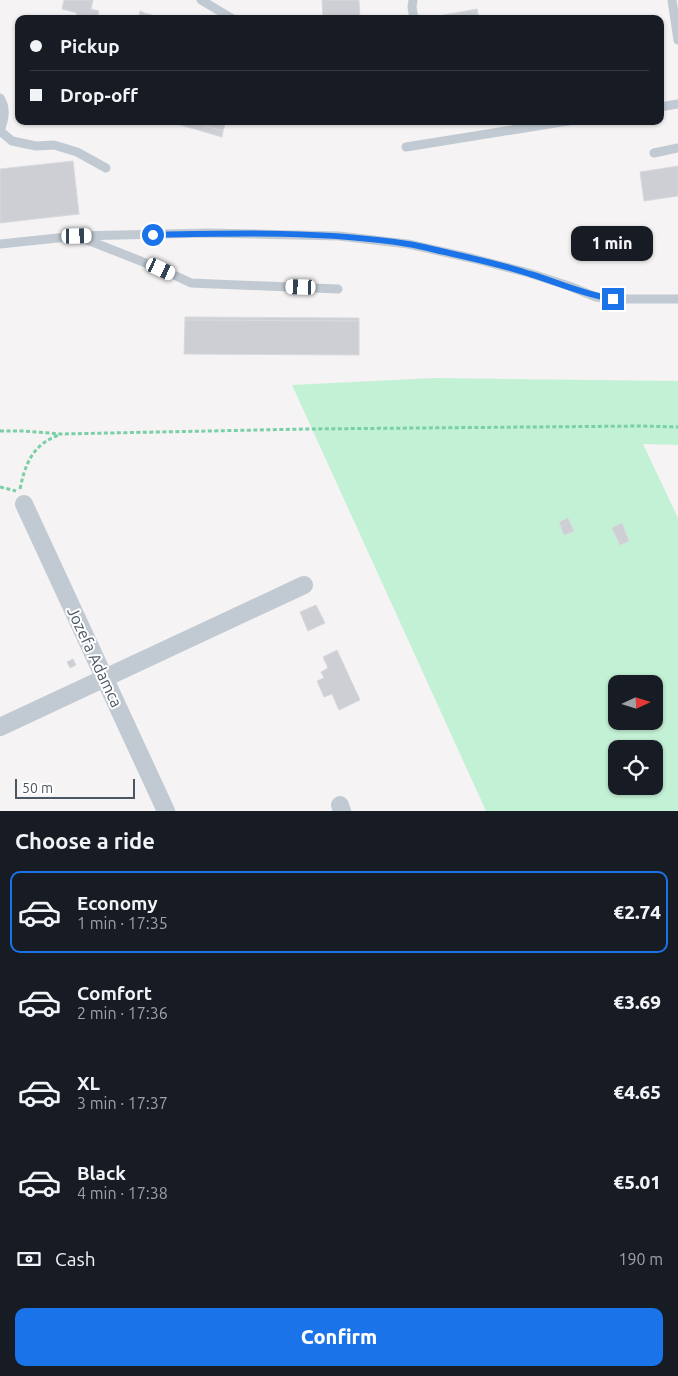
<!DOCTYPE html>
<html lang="en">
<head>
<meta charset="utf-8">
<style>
  :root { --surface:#171b24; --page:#20242c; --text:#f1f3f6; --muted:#9ea1a6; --line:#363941; --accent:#1a73e8 }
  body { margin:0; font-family:Ubuntu,sans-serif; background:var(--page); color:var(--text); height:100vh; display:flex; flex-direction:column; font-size:19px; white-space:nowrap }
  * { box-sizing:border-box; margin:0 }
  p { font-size:16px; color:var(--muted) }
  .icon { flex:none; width:28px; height:28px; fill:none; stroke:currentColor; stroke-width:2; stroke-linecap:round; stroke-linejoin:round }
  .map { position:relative; height:811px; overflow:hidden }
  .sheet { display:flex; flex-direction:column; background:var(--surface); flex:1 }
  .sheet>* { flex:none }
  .hud { position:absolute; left:15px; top:15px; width:649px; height:110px; border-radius:10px; box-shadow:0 1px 4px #0004; display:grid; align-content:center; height:110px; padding:0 15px; background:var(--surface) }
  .needle { width:32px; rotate:86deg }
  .buttons { position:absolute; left:608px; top:675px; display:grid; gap:10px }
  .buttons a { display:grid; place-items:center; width:55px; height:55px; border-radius:10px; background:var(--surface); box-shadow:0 1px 4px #0004; font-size:25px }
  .scale { position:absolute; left:15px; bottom:12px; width:120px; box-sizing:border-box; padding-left:5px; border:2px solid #4a5661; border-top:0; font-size:14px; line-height:18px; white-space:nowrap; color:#4a5661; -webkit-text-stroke:4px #fff; paint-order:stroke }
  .end { position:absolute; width:22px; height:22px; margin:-11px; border:6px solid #1a73e8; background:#fff; box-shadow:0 0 0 2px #fff }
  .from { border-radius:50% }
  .bubble { position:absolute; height:35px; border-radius:10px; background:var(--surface); box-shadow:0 1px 4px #0004; font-size:16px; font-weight:800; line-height:35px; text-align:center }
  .car { position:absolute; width:15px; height:30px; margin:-15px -8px; border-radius:6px; box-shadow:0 0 4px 1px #0007; background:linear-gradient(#fff 24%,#345 0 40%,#fff 0 76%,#345 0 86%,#fff 0) }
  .hud b { display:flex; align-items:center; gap:18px; height:48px; font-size:19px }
  .hud b+b { border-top:1px solid var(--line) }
  .hud i { width:12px; height:12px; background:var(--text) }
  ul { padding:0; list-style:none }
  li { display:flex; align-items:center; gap:15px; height:82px; margin:0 10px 8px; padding:0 5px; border:2px solid transparent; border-radius:10px }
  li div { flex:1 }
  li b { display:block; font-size:19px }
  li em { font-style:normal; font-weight:800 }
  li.selected { border-color:var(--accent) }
  li>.icon { width:45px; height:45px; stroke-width:1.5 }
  h2 { padding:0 15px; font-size:22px; line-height:60px }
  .pay { display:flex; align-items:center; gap:12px; height:55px; padding:0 15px; font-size:19px }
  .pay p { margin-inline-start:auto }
  .button { display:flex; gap:10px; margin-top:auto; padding:10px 15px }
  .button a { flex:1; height:58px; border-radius:10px; background:var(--accent); color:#fff; font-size:20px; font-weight:800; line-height:58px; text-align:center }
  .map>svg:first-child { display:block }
  .green { fill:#c3f1d5; fill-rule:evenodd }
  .building { fill:#cdcfd5; stroke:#d7d9de }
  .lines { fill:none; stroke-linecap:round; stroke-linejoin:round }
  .path { stroke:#7ad0a6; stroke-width:3; stroke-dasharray:4 2.5; stroke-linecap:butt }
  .lane { stroke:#c1cad2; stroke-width:9 }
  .street { stroke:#c1cad2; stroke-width:18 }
  .route { stroke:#1a73e8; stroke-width:6 }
  .labels { text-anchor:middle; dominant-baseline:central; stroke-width:4; stroke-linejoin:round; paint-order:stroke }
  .street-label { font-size:16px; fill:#4a5661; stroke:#fff }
</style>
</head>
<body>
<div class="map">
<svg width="678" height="811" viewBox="0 0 678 811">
  <rect width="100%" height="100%" fill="#f5f3f3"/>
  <path class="green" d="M435,378L678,381V445L643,444L678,518V811H486L292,385ZM616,684H654V721H616ZM616,749H654V786H616Z"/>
  <g class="building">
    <path d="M64,0H93L91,9L99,11L97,19H85L76,16L77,13L62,9Z"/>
    <path d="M322,0H359L360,19H323Z"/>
    <path d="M477,9L479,19H434L433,17Z"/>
    <path d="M140,11L145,13L143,19H138Z"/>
    <path d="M145,13L165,19H143Z"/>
    <path d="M167,121H189L223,131L222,137Z"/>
    <path d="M189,121H226L223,131Z"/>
    <path d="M328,121H366V122L328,124Z"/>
    <path d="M73,161L79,214L0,223V169Z"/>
    <path d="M678,166V196L644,201L640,172Z"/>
    <path d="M185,317L359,318V321L185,320Z"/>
    <path d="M185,320L359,321V355L184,354Z"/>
    <path d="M568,518L574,531L564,535L559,522Z"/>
    <path d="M622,523L629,541L620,545L612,528Z"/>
    <path d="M316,605L325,623L308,631L300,612Z"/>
    <path d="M337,650L360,700L339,710L332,694L324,697L317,681L324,678L321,672L328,668L323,657Z"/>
    <path d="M73,659L76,665L70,668L67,662Z"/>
  </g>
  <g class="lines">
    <g class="path">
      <path d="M0,431H24L60,434L307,429L642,426L678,427"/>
      <path d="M0,487L16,491"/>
      <path d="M20,489C25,464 33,444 59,435"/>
    </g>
    <g class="lane">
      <path d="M201,0L233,19"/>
      <path d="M413,0L412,7L414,19"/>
      <path d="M672,0L678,40"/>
      <path d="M0,98C7,109 4,120 0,131"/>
      <path d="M660,107L678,104"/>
      <path d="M0,131L12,141L36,146L54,145L77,152L106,168"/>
      <path d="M406,147L568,121"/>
      <path d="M654,153L678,148"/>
      <path d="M0,244L77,236"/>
      <path d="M338,289L191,283L161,269L77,236L207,233L339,236L408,244L475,259L529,273L569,286L596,297L613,299H678"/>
    </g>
    <g class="street">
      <path d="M24,504L166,811"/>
      <path d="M0,727L304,585"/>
      <path d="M340,805L342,811"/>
    </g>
  </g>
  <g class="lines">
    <path class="route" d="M153,235C236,233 326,231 408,244C421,246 435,250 449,253C476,259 503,265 530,274C557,282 585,295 613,299"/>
  </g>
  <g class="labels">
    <g class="street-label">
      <text transform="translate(95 657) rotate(65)">Jozefa Adamca</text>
    </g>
  </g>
</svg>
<div class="buttons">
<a><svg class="needle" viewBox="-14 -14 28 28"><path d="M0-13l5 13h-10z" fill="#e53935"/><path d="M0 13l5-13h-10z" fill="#9ea1a6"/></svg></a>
<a><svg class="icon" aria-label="locate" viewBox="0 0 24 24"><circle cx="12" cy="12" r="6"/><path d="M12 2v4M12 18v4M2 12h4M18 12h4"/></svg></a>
</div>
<div class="scale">50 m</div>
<i class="end from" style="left:153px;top:235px"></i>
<i class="end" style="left:613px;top:299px"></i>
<div class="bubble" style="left:571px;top:226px;width:82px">1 min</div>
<i class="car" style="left:77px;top:236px;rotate:89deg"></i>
<i class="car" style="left:161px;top:269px;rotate:115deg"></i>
<i class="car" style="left:301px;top:287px;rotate:272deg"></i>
<div class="hud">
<b><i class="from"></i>Pickup</b>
<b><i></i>Drop-off</b>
</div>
</div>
<section class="sheet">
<h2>Choose a ride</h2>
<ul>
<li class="selected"><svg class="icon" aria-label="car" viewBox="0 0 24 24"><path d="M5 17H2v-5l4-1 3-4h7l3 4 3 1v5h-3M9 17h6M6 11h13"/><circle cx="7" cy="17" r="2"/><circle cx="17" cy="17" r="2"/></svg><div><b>Economy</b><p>1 min · 17:35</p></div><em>€2.74</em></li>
<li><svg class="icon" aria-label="car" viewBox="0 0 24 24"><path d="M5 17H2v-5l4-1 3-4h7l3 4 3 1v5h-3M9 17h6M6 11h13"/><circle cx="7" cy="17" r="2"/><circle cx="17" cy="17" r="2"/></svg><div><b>Comfort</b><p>2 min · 17:36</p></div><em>€3.69</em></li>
<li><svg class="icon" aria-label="car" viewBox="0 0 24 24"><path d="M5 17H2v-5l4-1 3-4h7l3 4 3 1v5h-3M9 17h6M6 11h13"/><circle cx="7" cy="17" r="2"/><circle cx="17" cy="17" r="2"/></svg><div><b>XL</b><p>3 min · 17:37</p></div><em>€4.65</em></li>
<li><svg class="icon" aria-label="car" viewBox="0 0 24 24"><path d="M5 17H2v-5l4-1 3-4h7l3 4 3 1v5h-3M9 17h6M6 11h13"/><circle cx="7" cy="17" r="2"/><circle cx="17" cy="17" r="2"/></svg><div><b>Black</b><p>4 min · 17:38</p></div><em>€5.01</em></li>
</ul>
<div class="pay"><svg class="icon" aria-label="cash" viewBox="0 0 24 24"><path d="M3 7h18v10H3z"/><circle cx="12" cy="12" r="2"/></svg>Cash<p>190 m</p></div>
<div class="button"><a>Confirm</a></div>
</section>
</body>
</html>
